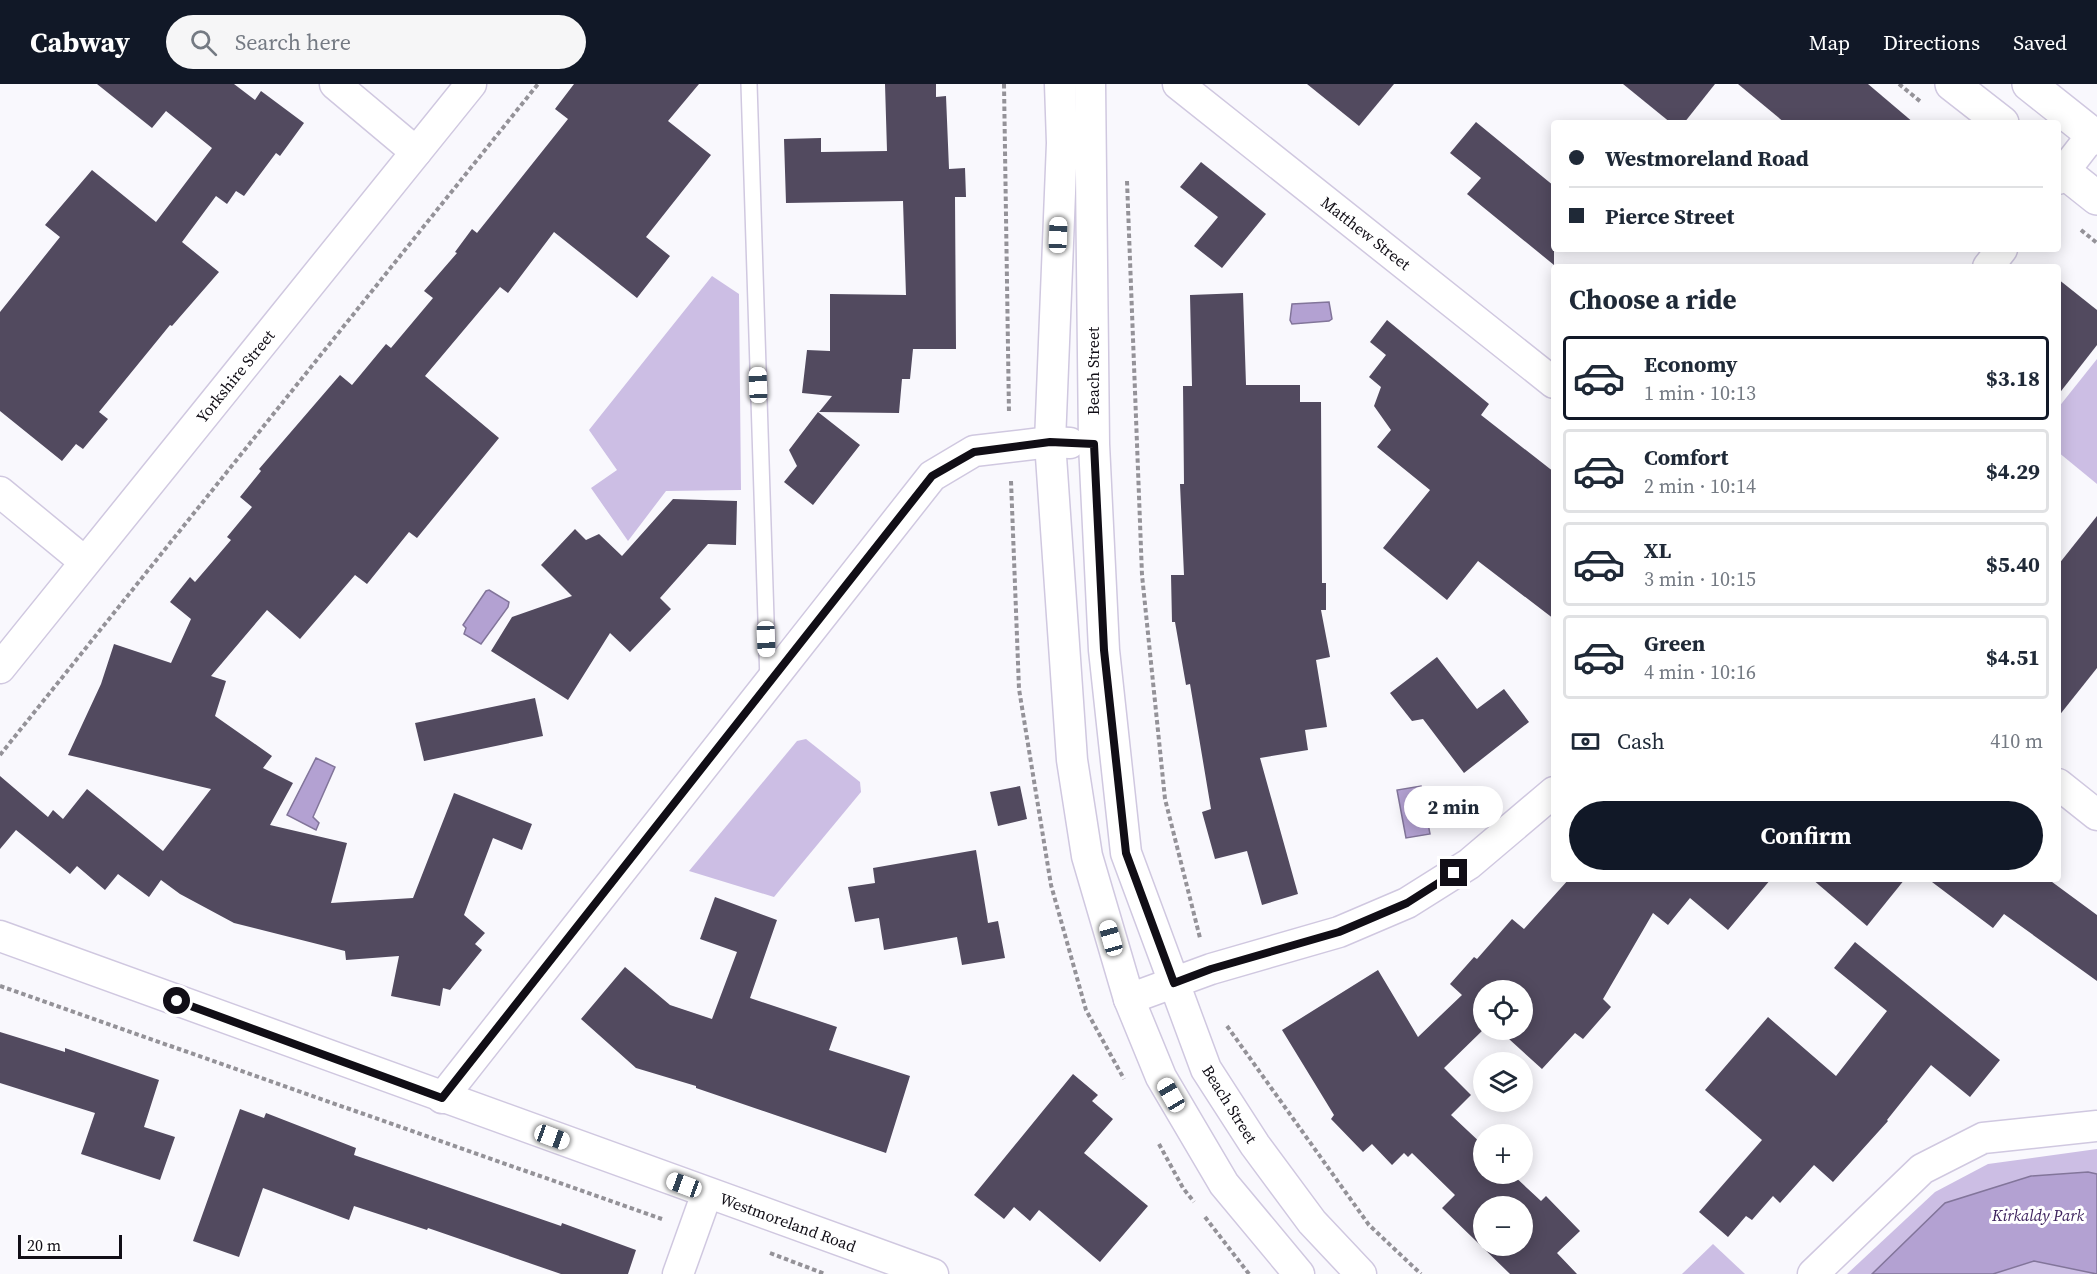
<!DOCTYPE html>
<html lang="en">
<head>
<meta charset="utf-8">
<style>
  :root { --surface:#fff; --page:#f6f6f7; --text:#1f2937; --muted:#747a83; --line:#e0e1e3; --accent:#111827 }
  body { margin:0; font-family:"Source Serif 4",serif; background:var(--page); color:var(--text); height:100vh; display:flex; flex-direction:column; font-size:22px; white-space:nowrap }
  * { box-sizing:border-box; margin:0 }
  p { font-size:20px; color:var(--muted) }
  .icon { flex:none; width:33px; height:33px; fill:none; stroke:currentColor; stroke-width:2; stroke-linecap:round; stroke-linejoin:round }
  .map { position:relative; flex:1; overflow:hidden }
  .side { position:absolute; left:1551px; top:180px; width:510px; height:618px; display:flex; flex-direction:column; background:var(--surface); border-radius:6px; box-shadow:0 3px 15px #0003 }
  .side>* { flex:none }
  .banner { position:absolute; left:1551px; top:36px; width:510px; height:132px; border-radius:6px; box-shadow:0 3px 15px #0003; display:grid; align-content:center; height:132px; padding:0 18px; background:var(--surface) }
  .buttons { position:absolute; left:1473px; top:896px; display:grid; gap:12px }
  .buttons a { display:grid; place-items:center; width:60px; height:60px; border-radius:50%; background:var(--surface); box-shadow:0 3px 15px #0003; font-size:30px }
  .scale { position:absolute; left:18px; bottom:15px; width:104px; box-sizing:border-box; padding-left:6px; border:3px solid #110e16; border-top:0; font-size:16px; line-height:21px; white-space:nowrap; color:#110e16; -webkit-text-stroke:4px #fff; paint-order:stroke }
  .end { position:absolute; width:27px; height:27px; margin:-14px; border:8px solid #110e16; background:#fff; box-shadow:0 0 0 3px #fff }
  .from { border-radius:50% }
  .bubble { position:absolute; height:42px; border-radius:21px; background:var(--surface); box-shadow:0 3px 15px #0003; font-size:20px; font-weight:700; line-height:42px; text-align:center }
  .car { position:absolute; width:18px; height:36px; margin:-18px -9px; border-radius:8px; box-shadow:0 0 4px 2px #0007; background:linear-gradient(#fff 24%,#345 0 40%,#fff 0 76%,#345 0 86%,#fff 0) }
  .banner b { display:flex; align-items:center; gap:21px; height:57px; font-size:22px }
  .banner b+b { border-top:2px solid var(--line) }
  .banner i { width:15px; height:15px; background:var(--text) }
  ul { padding:0; list-style:none }
  li { display:flex; align-items:center; gap:18px; height:84px; margin:0 12px 9px; padding:0 6px; border:3px solid var(--line); border-radius:6px }
  li div { flex:1 }
  li b { display:block; font-size:22px }
  li em { font-style:normal; font-weight:700 }
  li.on { border-color:var(--accent) }
  li>.icon { width:54px; height:54px; stroke-width:1.5 }
  h2 { padding:0 18px; font-size:27px; line-height:72px }
  .pay { display:flex; align-items:center; gap:15px; height:66px; padding:0 18px; font-size:22px }
  .pay p { margin-inline-start:auto }
  .cta { display:flex; gap:12px; margin-top:auto; padding:12px 18px }
  .cta a { flex:1; height:69px; border-radius:36px; background:var(--accent); color:#fff; font-size:24px; font-weight:700; line-height:69px; text-align:center }
  header { display:flex; align-items:center; gap:36px; box-sizing:border-box; height:84px; padding:0 30px; background:var(--accent); color:#fff }
  header strong { font-size:28px }
  nav { display:flex; gap:33px; margin-inline-start:auto; font-size:21px }
  .search { width:420px; height:54px; background:var(--page); display:flex; align-items:center; gap:15px; box-sizing:border-box; padding:0 21px; border-radius:33px; color:var(--muted); font-size:22px }
  .map>svg:first-child { display:block }
  .green { fill:#ccbee4 }
  .water { fill:#b3a1d2; stroke:#82759a; stroke-width:1.5 }
  .building { fill:#524a5f; fill-rule:evenodd }
  .lines { fill:none; stroke-linecap:round; stroke-linejoin:round }
  .lane-casing { stroke:#d0c8e0; stroke-width:18 }
  .street-casing { stroke:#d0c8e0; stroke-width:33 }
  .secondary-casing { stroke:#d0c8e0; stroke-width:36 }
  .path { stroke:#949298; stroke-width:4; stroke-dasharray:4.5 3; stroke-linecap:butt }
  .lane { stroke:#fff; stroke-width:15 }
  .street { stroke:#fff; stroke-width:30 }
  .secondary { stroke:#fff; stroke-width:33 }
  .route { stroke:#110e16; stroke-width:8 }
  .labels { text-anchor:middle; dominant-baseline:central; stroke-width:6; stroke-linejoin:round; paint-order:stroke }
  .street-label { font-size:16px; fill:#110e16; stroke:#fff }
  .park-label { font-size:16px; font-style:italic; fill:#3d225d; stroke:#fff }
</style>
</head>
<body>
<header>
<strong>Cabway</strong>
<div class="search"><svg class="icon" aria-label="search" viewBox="0 0 24 24"><circle cx="10" cy="10" r="6"/><path d="M15 15l6 6"/></svg>Search here</div>
<nav><a>Map</a><a>Directions</a><a>Saved</a></nav>
</header>
<div class="map">
<svg width="2097" height="1190" viewBox="0 0 2097 1190">
  <rect width="100%" height="100%" fill="#f9f8fd"/>
  <g class="green">
    <path d="M712,192L739,210L741,406L666,407L628,457L591,404L617,386L589,346Z"/>
    <path d="M2097,275V400L2058,368V324Z"/>
    <path d="M806,655L860,698L861,708L774,813L689,787L797,657Z"/>
    <path d="M2097,1065V1190H1847L1935,1108L1988,1080Z"/>
    <path d="M1713,1160L1745,1190H1682Z"/>
  </g>
  <g class="water">
    <path d="M1329,218L1332,235L1329,237L1292,240L1290,236L1292,220Z"/>
    <path d="M489,506L509,518L508,523L481,560L464,550L466,544L463,541L486,507Z"/>
    <path d="M316,674L335,683L313,733L319,739L316,746L287,731Z"/>
    <path d="M1421,702L1430,750L1406,754L1397,706Z"/>
    <path d="M2088,1088L2097,1090V1190L2034,1177L1993,1190H1872L1945,1119L2031,1092Z"/>
  </g>
  <g class="building">
    <path d="M97,0H234L255,16L261,7L304,39L280,72L276,69L244,112L236,107L227,120L216,112L182,158L219,188L172,242L170,241L99,328L108,335L83,365L76,360L62,377L0,327V228L60,153L45,141L92,86L156,138L212,64L166,27L152,44Z"/>
    <path d="M574,0H699L668,37L711,71L646,153L670,172L637,214L554,148L508,209L500,203L425,292L499,354L417,454L409,448L367,500L355,491L300,555L267,526L211,592L226,597L215,632L272,672L263,684L293,699L270,741L347,759L331,819L413,814L454,709L532,740L522,766L493,754L464,831L485,849L475,860L482,866L450,906L443,904L440,922L391,912L399,872L346,876L345,867L234,839L180,810L161,796L149,813L118,790L105,806L77,782L70,790L16,746L0,765V692L48,733L53,726L63,735L87,705L163,767L211,705L68,671L101,600L114,560L171,579L191,535L170,518L190,493L195,498L231,456L227,453L252,423L240,413L261,387L259,385L340,291L352,301L386,260L391,264L433,214L424,207L457,169L455,168L472,145L477,149L568,35L555,25Z"/>
    <path d="M885,0H936V13L946,12L949,85L965,84L966,113H955L956,265H913L910,295H902L899,329L819,328L832,312L802,309L807,266L830,267V210L906,211L903,117L786,119L784,55L821,54V68L887,67Z"/>
    <path d="M1307,0H1394L1359,42Z"/>
    <path d="M1623,0H1715L1684,39H1671Z"/>
    <path d="M1738,0H1868L1914,39H1785Z"/>
    <path d="M1476,38L1554,102V181L1467,110L1481,94L1450,69Z"/>
    <path d="M1201,78L1266,130L1222,184L1194,162L1218,133L1180,103Z"/>
    <path d="M2058,195L2097,226V261L2058,311Z"/>
    <path d="M1243,209L1246,301H1300V318H1321L1322,499H1326V526H1321L1330,573L1316,576L1327,643L1305,646L1308,666L1260,674L1298,810L1262,821L1247,767L1215,775L1202,728L1211,725L1190,600L1186,601L1175,538H1172L1171,491H1184L1180,400H1184L1183,302H1192L1190,211Z"/>
    <path d="M1387,236L1489,320L1481,331L1554,388V535L1478,477L1447,516L1383,464L1430,406L1377,363L1391,346L1374,322L1381,303L1369,293L1386,271L1370,258Z"/>
    <path d="M818,328L860,361L813,421L784,398L797,382L789,366Z"/>
    <path d="M673,415L737,417L736,461L708,460L660,514L671,525L630,568L610,549L568,616L491,567L512,533L572,512L541,481L575,445L586,456L599,450L622,472Z"/>
    <path d="M2097,432V584L2058,633V481Z"/>
    <path d="M1437,573L1477,625L1504,605L1529,638L1464,689L1423,635L1412,637L1390,609Z"/>
    <path d="M535,614L543,652L424,677L415,639Z"/>
    <path d="M1020,702L1027,735L998,742L990,708Z"/>
    <path d="M976,766L988,839L998,837L1005,874L962,881L957,853L884,866L879,834L855,838L848,803L875,799L873,784Z"/>
    <path d="M1569,795H1771L1728,846L1690,814L1668,841L1653,829L1603,915L1611,923L1583,955L1575,949L1542,985L1498,945H1522V906H1484V945L1444,984L1471,1011L1451,1031L1484,1062V1089H1511L1541,1117L1546,1112L1580,1147L1557,1169L1577,1190H1510L1442,1124L1455,1111L1412,1069L1408,1073L1404,1069L1392,1081L1372,1060L1363,1068L1331,1035L1334,1031L1282,946L1378,886L1418,953L1462,911L1450,900L1474,873L1477,875L1512,835L1524,845ZM1484,1122H1522V1161H1484Z"/>
    <path d="M1812,795H1905L1867,842Z"/>
    <path d="M1928,795H2048L2097,831V897L2004,830L1993,844Z"/>
    <path d="M715,813L777,836L750,914L837,943L829,966L910,992L886,1069L696,1004V1002L636,984L581,935L625,883L670,921L712,935L737,868L700,855Z"/>
    <path d="M1855,858L2000,976L1970,1013L1931,981L1887,1036L1888,1037L1833,1098L1814,1081L1780,1119L1773,1112L1752,1136L1746,1132L1728,1153L1699,1128L1762,1056L1705,1006L1768,933L1836,992L1887,927L1834,884Z"/>
    <path d="M0,948L65,968V964L159,996L144,1043L175,1053L160,1096L81,1070L95,1029L0,999Z"/>
    <path d="M1073,990L1098,1011L1092,1017L1113,1035L1084,1069L1148,1122L1100,1178L1039,1126L1030,1137L1014,1123L1004,1135L974,1111Z"/>
    <path d="M240,1025L264,1034L266,1029L356,1064L354,1071L561,1142L562,1139L636,1166L628,1190H561L428,1144L427,1146L354,1122L349,1136L263,1104L239,1173L193,1157Z"/>
  </g>
  <g class="lines">
    <g class="lane-casing">
      <path id="lane" d="M749,0L768,598"/>
    </g>
    <g class="street-casing">
      <g id="street">
        <path d="M335,0L416,68"/>
        <path d="M1060,0L1062,59L1050,358L1072,676L1087,772L1129,915L1161,993L1224,1100L1299,1190"/>
        <path d="M1090,0L1094,360L1104,566L1126,769L1206,985L1255,1061L1312,1138L1361,1190"/>
        <path d="M1178,0L1554,299"/>
        <path d="M2058,95L2093,50"/>
        <path d="M1988,183L2002,165"/>
        <path d="M0,408L85,478"/>
        <path d="M0,584L471,0"/>
        <path d="M2058,700L2097,731"/>
        <path d="M0,852L933,1190"/>
        <path d="M1129,915L1211,885L1339,848L1407,819L1469,780L1554,708"/>
        <path d="M442,1014L932,392L974,367L1050,358L1070,359"/>
        <path d="M678,1190L707,1109"/>
        <path d="M1813,1190L1922,1085L1983,1054L2097,1042"/>
      </g>
    </g>
    <g class="secondary-casing">
      <g id="secondary">
        <path d="M1952,0L2002,39"/>
        <path d="M2029,0L2097,54"/>
        <path d="M2058,83L2097,114"/>
      </g>
    </g>
    <g class="path">
      <path d="M1004,0L1009,330"/>
      <path d="M1899,0L1921,18"/>
      <path d="M1127,97L1142,491L1165,715L1200,854"/>
      <path d="M2081,146L2097,159"/>
      <path d="M1011,397L1019,605L1051,801L1086,926L1124,995"/>
      <path d="M0,671L538,0"/>
      <path d="M0,902L662,1135"/>
      <path d="M1227,942L1369,1141L1421,1190"/>
      <path d="M1159,1060L1183,1104L1194,1118"/>
      <path d="M1205,1133L1249,1190"/>
      <path d="M770,1169L825,1190"/>
    </g>
    <use href="#lane" class="lane"/>
    <use href="#street" class="street"/>
    <use href="#secondary" class="secondary"/>
  </g>
  <g class="lines">
    <path class="route" d="M177,917L442,1014L932,392L974,368L1050,358L1094,360L1104,566L1126,769L1174,899L1211,885L1339,848L1407,819L1454,789"/>
  </g>
  <g class="labels">
    <g class="street-label">
      <text transform="translate(1366 149) rotate(38)">Matthew Street</text>
      <text transform="translate(1093 287) rotate(-90)">Beach Street</text>
      <text transform="translate(235 292) rotate(-51)">Yorkshire Street</text>
      <text transform="translate(1230 1020) rotate(58)">Beach Street</text>
      <text transform="translate(788 1138) rotate(20)">Westmoreland Road</text>
    </g>
    <g class="park-label">
      <text x="2038" y="1131">Kirkaldy Park</text>
    </g>
  </g>
</svg>
<div class="buttons">
<a><svg class="icon" aria-label="locate" viewBox="0 0 24 24"><circle cx="12" cy="12" r="6"/><path d="M12 2v4M12 18v4M2 12h4M18 12h4"/></svg></a>
<a><svg class="icon" aria-label="layers" viewBox="0 0 24 24"><path d="M12 4l9 5-9 5-9-5zM3 14l9 5 9-5"/></svg></a>
<a>+</a>
<a>−</a>
</div>
<div class="scale">20 m</div>
<i class="end from" style="left:177px;top:917px"></i>
<i class="end" style="left:1454px;top:789px"></i>
<div class="bubble" style="left:1404px;top:702px;width:99px">2 min</div>
<i class="car" style="left:1058px;top:151px;rotate:2deg"></i>
<i class="car" style="left:758px;top:301px;rotate:358deg"></i>
<i class="car" style="left:766px;top:555px;rotate:178deg"></i>
<i class="car" style="left:1111px;top:854px;rotate:344deg"></i>
<i class="car" style="left:1171px;top:1011px;rotate:330deg"></i>
<i class="car" style="left:552px;top:1053px;rotate:110deg"></i>
<i class="car" style="left:684px;top:1101px;rotate:290deg"></i>
<div class="banner">
<b><i class="from"></i>Westmoreland Road</b>
<b><i></i>Pierce Street</b>
</div>
<section class="side">
<h2>Choose a ride</h2>
<ul>
<li class="on"><svg class="icon" aria-label="car" viewBox="0 0 24 24"><path d="M5 17H2v-5l4-1 3-4h7l3 4 3 1v5h-3M9 17h6M6 11h13"/><circle cx="7" cy="17" r="2"/><circle cx="17" cy="17" r="2"/></svg><div><b>Economy</b><p>1 min · 10:13</p></div><em>$3.18</em></li>
<li><svg class="icon" aria-label="car" viewBox="0 0 24 24"><path d="M5 17H2v-5l4-1 3-4h7l3 4 3 1v5h-3M9 17h6M6 11h13"/><circle cx="7" cy="17" r="2"/><circle cx="17" cy="17" r="2"/></svg><div><b>Comfort</b><p>2 min · 10:14</p></div><em>$4.29</em></li>
<li><svg class="icon" aria-label="car" viewBox="0 0 24 24"><path d="M5 17H2v-5l4-1 3-4h7l3 4 3 1v5h-3M9 17h6M6 11h13"/><circle cx="7" cy="17" r="2"/><circle cx="17" cy="17" r="2"/></svg><div><b>XL</b><p>3 min · 10:15</p></div><em>$5.40</em></li>
<li><svg class="icon" aria-label="car" viewBox="0 0 24 24"><path d="M5 17H2v-5l4-1 3-4h7l3 4 3 1v5h-3M9 17h6M6 11h13"/><circle cx="7" cy="17" r="2"/><circle cx="17" cy="17" r="2"/></svg><div><b>Green</b><p>4 min · 10:16</p></div><em>$4.51</em></li>
</ul>
<div class="pay"><svg class="icon" aria-label="cash" viewBox="0 0 24 24"><path d="M3 7h18v10H3z"/><circle cx="12" cy="12" r="2"/></svg>Cash<p>410 m</p></div>
<div class="cta"><a>Confirm</a></div>
</section>
</div>
</body>
</html>
